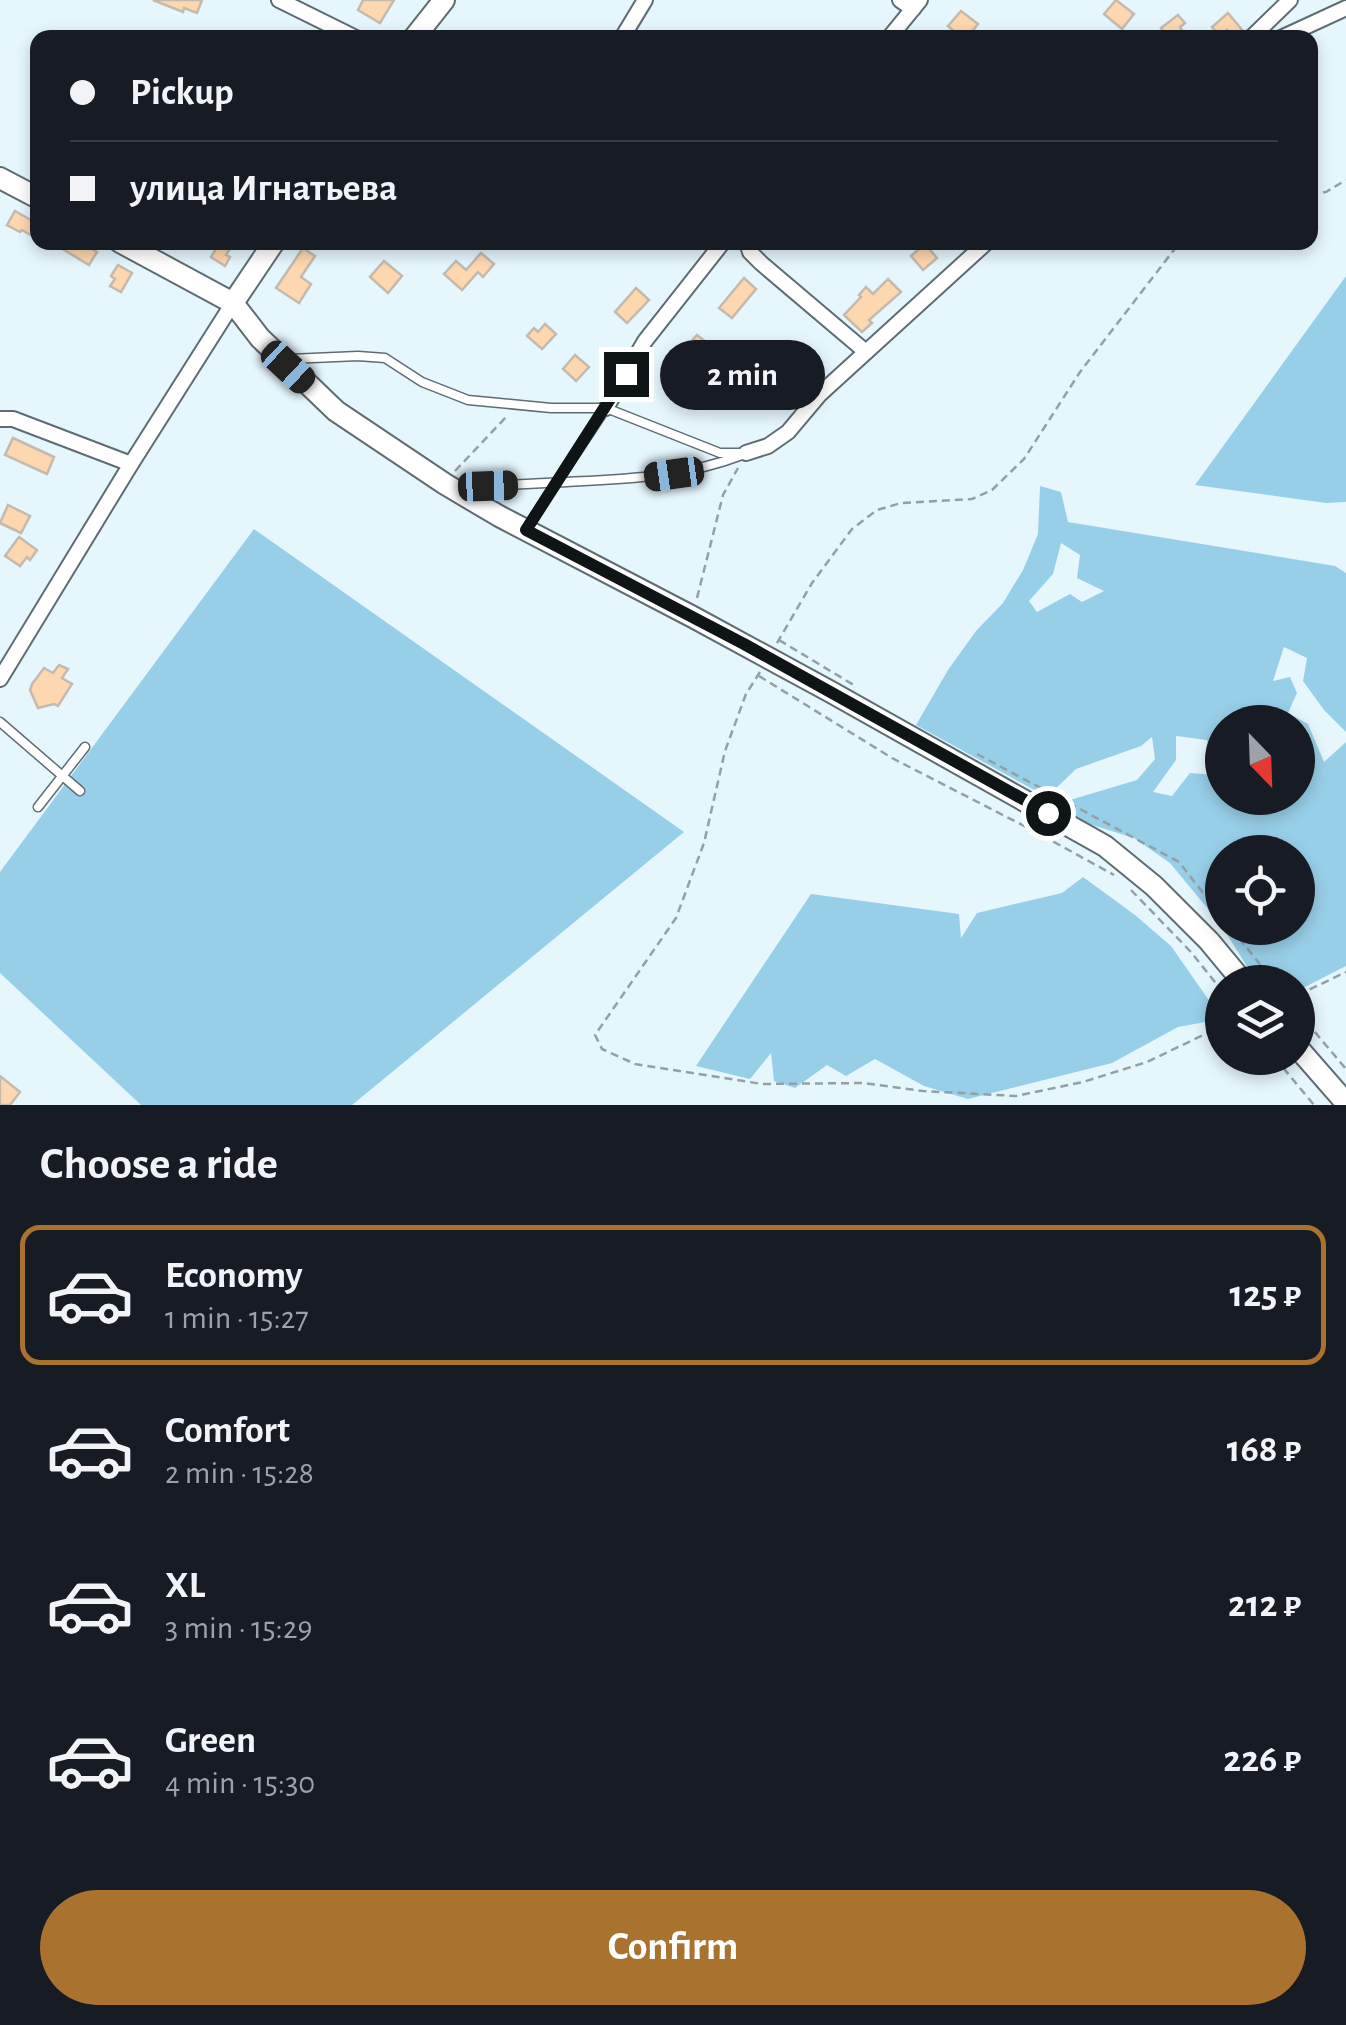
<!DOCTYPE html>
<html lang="en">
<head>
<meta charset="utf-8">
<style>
  :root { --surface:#171b24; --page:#20242c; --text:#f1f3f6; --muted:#9ea1a6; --line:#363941; --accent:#aa722f }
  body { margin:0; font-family:"Alegreya Sans",sans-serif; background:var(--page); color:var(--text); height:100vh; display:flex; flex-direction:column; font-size:38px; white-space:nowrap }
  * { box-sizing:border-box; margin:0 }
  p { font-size:32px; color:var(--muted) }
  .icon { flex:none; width:55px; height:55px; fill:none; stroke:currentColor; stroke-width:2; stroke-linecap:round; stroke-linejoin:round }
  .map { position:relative; height:1105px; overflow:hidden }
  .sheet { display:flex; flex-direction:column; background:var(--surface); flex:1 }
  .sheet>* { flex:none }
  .hud { position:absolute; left:30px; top:30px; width:1288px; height:220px; border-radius:20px; box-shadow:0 5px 15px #0003; display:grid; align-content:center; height:220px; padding:0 40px; background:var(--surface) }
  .needle { width:65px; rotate:157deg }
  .fabs { position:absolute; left:1205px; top:705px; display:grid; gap:20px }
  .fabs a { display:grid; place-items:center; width:110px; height:110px; border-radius:50%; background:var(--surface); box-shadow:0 5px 15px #0003; font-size:50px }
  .end { position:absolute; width:45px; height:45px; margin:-22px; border:12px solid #0f1517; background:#fff; box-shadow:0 0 0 5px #fff }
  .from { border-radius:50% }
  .bubble { position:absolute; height:70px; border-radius:35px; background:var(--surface); box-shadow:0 5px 15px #0003; font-size:32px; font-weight:600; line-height:70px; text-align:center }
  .car { position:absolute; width:30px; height:60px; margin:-30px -15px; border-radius:12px; box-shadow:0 0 8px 2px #0007; background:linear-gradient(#222 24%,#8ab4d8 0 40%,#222 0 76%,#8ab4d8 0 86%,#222 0) }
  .hud b { display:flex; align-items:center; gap:35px; height:95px; font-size:38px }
  .hud b+b { border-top:2px solid var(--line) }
  .hud i { width:25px; height:25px; background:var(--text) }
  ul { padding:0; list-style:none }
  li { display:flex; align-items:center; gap:30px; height:140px; margin:0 20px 15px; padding:0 20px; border:5px solid transparent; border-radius:20px }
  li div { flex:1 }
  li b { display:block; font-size:38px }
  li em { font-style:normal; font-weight:600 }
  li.active { border-color:var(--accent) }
  li>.icon { width:90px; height:90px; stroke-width:1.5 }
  h2 { padding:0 40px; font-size:45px; line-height:120px }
  .primary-button { display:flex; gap:20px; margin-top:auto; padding:20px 40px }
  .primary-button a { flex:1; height:115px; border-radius:60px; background:var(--accent); color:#fff; font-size:40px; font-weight:600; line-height:115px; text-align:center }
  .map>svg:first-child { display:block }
  .green { fill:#98cfe8; fill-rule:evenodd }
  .building { fill:#fdd7af; stroke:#c5baae; stroke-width:2.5 }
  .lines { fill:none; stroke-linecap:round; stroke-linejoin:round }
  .lane-casing { stroke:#5e6c73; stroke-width:11 }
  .street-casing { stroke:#5e6c73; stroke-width:18 }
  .secondary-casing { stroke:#5e6c73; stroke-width:24 }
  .path { stroke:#93a0a5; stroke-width:2.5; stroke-dasharray:8 5; stroke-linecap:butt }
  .lane { stroke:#fff; stroke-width:8 }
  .street { stroke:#fff; stroke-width:14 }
  .secondary { stroke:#fff; stroke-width:20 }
  .route { stroke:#0f1517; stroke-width:12 }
</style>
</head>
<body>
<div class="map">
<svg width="1346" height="1105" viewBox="0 0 1346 1105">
  <rect width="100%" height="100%" fill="#e5f6fd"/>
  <g class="green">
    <path d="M1346,276V502L1326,503L1195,485Z"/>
    <path d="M1040,486L1061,492L1068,522L1335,566L1346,573V732L1324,710L1303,681L1307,658L1284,647L1273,681L1290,677L1297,693L1288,713L1308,724L1324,762L1346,742V966L1299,990L1298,982H1266L1246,965L1223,928H1298V852H1222V926L1170,863L1134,838L1073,819L1070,800L1137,780L1155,759L1152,737L1141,746L1076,769L1047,797L916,725L948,670L976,631L1003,603L1023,570L1038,534ZM1061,543L1080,555L1077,578L1104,591L1082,602L1070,594L1037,612L1029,601L1053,574ZM1222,722H1298V798H1222ZM1176,736L1207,740L1215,775L1190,773L1172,796L1153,792L1176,760Z"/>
    <path d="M254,529L684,832L352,1105H141L0,973V872Z"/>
    <path d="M1083,877L1135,915L1171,946L1222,1019L1178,1027L1112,1063L968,1099L924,1086L875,1059L846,1076L827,1065L795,1088L774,1081L771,1053L750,1079L696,1066L811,894L959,914L961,938L977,913L1062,893Z"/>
  </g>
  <g class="building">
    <path d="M153,0H202L197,13L184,8L183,12Z"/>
    <path d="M363,0H394L380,23L358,10Z"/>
    <path d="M1116,0L1134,14L1122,29L1104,14Z"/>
    <path d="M961,11L978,24L967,38H962L948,26Z"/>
    <path d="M1228,13L1243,31L1238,38H1234L1227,30L1220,36L1212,27Z"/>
    <path d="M1178,15L1185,23L1180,27L1187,38H1168L1161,28Z"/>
    <path d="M15,211L38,224V239L22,230L20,232L7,225Z"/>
    <path d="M51,242H82L97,252L89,265Z"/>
    <path d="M206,242H234L226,255L230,257L225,266L211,257L216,249Z"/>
    <path d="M925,244L937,258L923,270L911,256Z"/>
    <path d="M303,248L315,256L301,277L311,284L299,303L276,288Z"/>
    <path d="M481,253L494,264L483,277L478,272L462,290L444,274L456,261L466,270Z"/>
    <path d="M384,261L402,276L388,293L370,277Z"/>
    <path d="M118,265L132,273L121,292L110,286L115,279L111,276Z"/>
    <path d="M744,278L756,289L732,318L719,308Z"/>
    <path d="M888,279L901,292L869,320L872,323L862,332L844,315L861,297L859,295L866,287L873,294Z"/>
    <path d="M636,288L649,300L627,323L615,312Z"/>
    <path d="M545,324L556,334L542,349L527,336L534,328L538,332Z"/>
    <path d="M697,335L711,346L696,363L682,352Z"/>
    <path d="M575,355L589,367L576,381L563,369Z"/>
    <path d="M792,377L801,385L798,389L803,394L794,403L780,390Z"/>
    <path d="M13,438L54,457L47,474L5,455Z"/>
    <path d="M8,505L30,516L21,533L0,523Z"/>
    <path d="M19,537L37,550L30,560L27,557L20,566L5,556Z"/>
    <path d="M59,665L68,669L62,678L72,684L58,706L54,704L38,708L30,690L32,684L44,668L53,673Z"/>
    <path d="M0,1076L20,1092L10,1105H0Z"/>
  </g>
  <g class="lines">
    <g class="lane-casing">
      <g id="lane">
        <path d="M290,359L358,356L385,358L422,382L468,400L551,408H606L720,453H746"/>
        <path d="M459,485C495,486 531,484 567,482C627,479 685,477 742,455"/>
        <path d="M526,529L606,408"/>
        <path d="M0,722L80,791"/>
        <path d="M38,807L85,747"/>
      </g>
    </g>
    <g class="street-casing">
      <g id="street">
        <path d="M279,0L356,38"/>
        <path d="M900,0L913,9"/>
        <path d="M622,38L645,0"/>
        <path d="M889,38L920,0"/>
        <path d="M1251,38L1290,0"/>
        <path d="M1281,38L1346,8"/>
        <path d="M747,242L750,252L761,263L866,352"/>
        <path d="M606,408L645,341L723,242"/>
        <path d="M0,419H13L131,464"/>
        <path d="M746,453L768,446L788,432L820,394L987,242"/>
        <path d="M0,679L131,464L233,303"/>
      </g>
    </g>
    <g class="secondary-casing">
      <g id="secondary">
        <path d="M414,38L444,0"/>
        <path d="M0,178L38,198"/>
        <path d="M120,242L233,303L260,338L336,411L445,484L499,516L693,617L831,692L1105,846L1154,886L1209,941L1243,982"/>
        <path d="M233,303L274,242"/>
        <path d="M1298,1048L1346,1103"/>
      </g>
    </g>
    <g class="path">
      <path d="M1310,193L1326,192L1346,180"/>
      <path d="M455,471L508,415"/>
      <path d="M697,598L723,495L738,468"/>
      <path d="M779,640L857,687"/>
      <path d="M777,643L812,583L852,529L877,510L901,503L972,499L992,490L1024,459L1080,372L1180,242"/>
      <path d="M760,672L746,694L725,751L704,843L676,918L595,1035L602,1049L635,1064L762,1084L864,1083L923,1091L1016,1096L1083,1082L1147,1062L1222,1026"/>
      <path d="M759,676L892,758L1034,831L1114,875"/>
      <path d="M977,754L1179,862L1222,917"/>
      <path d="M1131,890L1191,952L1222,991"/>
      <path d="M1231,928L1274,982"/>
      <path d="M1298,995L1346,972"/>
      <path d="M1298,1012L1346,1069"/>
      <path d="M1275,1058L1314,1105"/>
    </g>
    <use href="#lane" class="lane"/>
    <use href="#street" class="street"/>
    <use href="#secondary" class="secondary"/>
  </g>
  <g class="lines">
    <path class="route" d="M626,374L526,530L744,644L1048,813"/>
  </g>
</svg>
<div class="fabs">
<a><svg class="needle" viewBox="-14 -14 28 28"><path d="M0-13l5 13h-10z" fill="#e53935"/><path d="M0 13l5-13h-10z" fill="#9ea1a6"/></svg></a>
<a><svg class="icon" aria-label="locate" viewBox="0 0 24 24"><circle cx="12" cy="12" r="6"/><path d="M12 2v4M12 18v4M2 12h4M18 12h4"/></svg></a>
<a><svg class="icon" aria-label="layers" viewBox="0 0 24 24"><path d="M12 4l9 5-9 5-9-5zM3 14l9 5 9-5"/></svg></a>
</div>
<i class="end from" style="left:1048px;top:813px"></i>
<i class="end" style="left:626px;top:374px"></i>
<div class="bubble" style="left:660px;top:340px;width:165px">2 min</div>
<i class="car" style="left:288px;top:367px;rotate:133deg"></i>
<i class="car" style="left:674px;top:474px;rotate:262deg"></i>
<i class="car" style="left:488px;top:486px;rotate:88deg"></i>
<div class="hud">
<b><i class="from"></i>Pickup</b>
<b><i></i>улица Игнатьева</b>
</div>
</div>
<section class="sheet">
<h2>Choose a ride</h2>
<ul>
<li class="active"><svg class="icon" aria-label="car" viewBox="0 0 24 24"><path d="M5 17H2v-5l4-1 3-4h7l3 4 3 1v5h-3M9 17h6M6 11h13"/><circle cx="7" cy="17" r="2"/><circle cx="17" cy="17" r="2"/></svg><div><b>Economy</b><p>1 min · 15:27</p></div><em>125 ₽</em></li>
<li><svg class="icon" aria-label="car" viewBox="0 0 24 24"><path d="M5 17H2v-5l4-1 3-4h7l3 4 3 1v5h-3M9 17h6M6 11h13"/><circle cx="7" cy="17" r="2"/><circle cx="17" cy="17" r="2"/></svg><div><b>Comfort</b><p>2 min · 15:28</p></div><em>168 ₽</em></li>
<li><svg class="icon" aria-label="car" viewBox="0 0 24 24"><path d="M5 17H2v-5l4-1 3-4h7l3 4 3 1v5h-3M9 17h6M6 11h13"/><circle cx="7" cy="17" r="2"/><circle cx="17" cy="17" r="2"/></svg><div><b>XL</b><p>3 min · 15:29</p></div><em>212 ₽</em></li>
<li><svg class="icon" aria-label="car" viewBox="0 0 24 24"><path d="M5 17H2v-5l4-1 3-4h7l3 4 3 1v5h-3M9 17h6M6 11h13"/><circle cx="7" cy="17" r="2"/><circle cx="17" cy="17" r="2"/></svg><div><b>Green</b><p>4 min · 15:30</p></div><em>226 ₽</em></li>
</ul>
<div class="primary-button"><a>Confirm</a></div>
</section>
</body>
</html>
